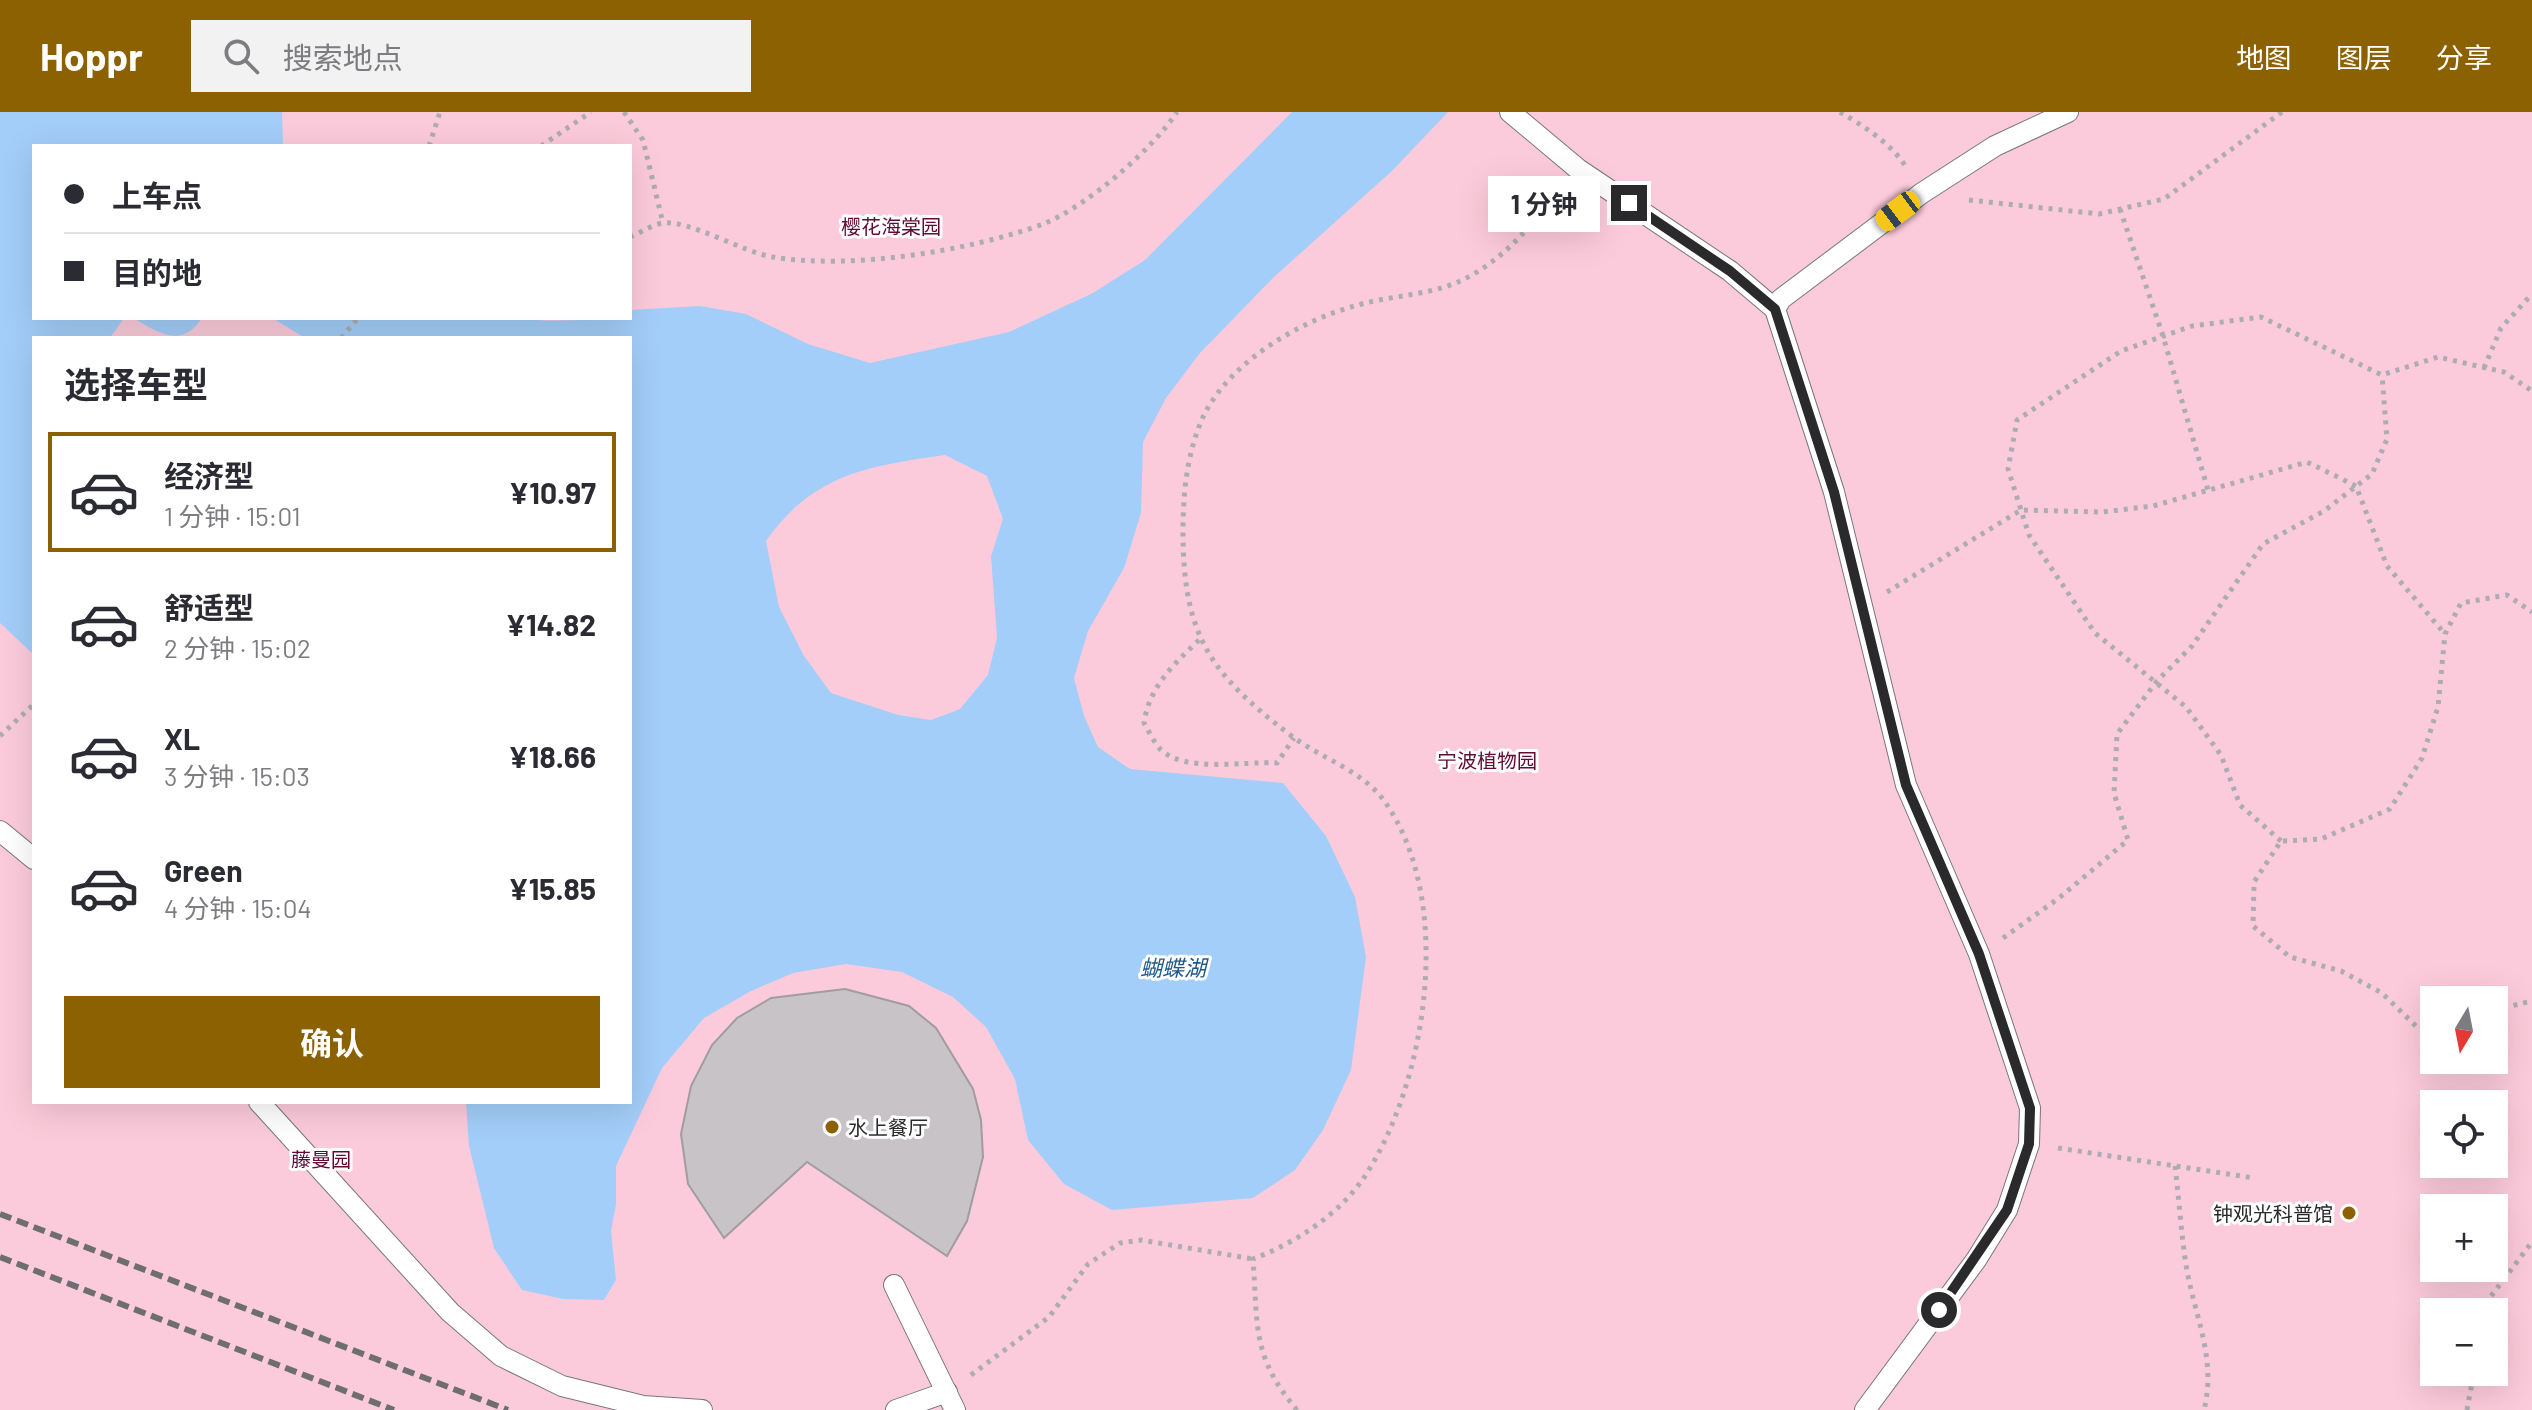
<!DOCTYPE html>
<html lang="zh">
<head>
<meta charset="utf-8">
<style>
  :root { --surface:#fff; --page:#f2f2f3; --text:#2b2b33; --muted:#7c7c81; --line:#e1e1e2; --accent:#8b6102 }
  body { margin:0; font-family:Barlow,"Noto Sans SC",sans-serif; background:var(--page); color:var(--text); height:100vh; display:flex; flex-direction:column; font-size:30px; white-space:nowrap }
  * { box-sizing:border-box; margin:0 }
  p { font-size:26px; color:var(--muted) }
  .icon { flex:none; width:44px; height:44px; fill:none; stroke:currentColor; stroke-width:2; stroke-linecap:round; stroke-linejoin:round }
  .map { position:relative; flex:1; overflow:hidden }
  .side { position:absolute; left:32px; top:224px; width:600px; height:768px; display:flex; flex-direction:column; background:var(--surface); border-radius:0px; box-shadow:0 8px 32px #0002 }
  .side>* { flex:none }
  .banner { position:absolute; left:32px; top:32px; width:600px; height:176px; border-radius:0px; box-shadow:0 8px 32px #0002; display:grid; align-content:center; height:176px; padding:0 32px; background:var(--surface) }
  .needle { width:52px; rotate:190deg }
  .buttons { position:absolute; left:2420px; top:874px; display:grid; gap:16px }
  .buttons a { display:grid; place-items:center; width:88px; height:88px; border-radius:0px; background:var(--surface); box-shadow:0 8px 32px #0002; font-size:40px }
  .end { position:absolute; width:36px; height:36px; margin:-18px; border:10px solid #2a292b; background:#fff; box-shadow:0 0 0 4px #fff }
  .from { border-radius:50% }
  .bubble { position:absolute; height:56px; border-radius:0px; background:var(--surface); box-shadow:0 8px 32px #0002; font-size:26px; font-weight:700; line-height:56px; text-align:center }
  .car { position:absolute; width:24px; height:48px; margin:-24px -12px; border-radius:10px; box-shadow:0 0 6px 2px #0007; background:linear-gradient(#f5c518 24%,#345 0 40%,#f5c518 0 76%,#345 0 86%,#f5c518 0) }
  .banner b { display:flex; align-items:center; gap:28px; height:76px; font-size:30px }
  .banner b+b { border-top:2px solid var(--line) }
  .banner i { width:20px; height:20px; background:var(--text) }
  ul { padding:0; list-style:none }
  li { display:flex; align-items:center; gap:24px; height:120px; margin:0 16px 12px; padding:0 16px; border:4px solid transparent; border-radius:0px }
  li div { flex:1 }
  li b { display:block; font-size:30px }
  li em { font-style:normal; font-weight:700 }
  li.current { border-color:var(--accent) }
  li>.icon { width:72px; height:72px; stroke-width:1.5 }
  h2 { padding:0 32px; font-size:36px; line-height:96px }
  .button { display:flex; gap:16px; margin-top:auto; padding:16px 32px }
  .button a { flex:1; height:92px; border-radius:0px; background:var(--accent); color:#fff; font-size:32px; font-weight:700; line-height:92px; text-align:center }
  header { display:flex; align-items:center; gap:48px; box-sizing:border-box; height:112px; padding:0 40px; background:var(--accent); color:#fff }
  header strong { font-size:38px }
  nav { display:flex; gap:44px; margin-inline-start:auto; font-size:28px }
  .search { width:560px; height:72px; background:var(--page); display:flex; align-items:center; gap:20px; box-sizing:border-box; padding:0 28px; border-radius:0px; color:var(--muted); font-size:30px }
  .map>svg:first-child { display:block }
  .green { fill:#fccbdb; fill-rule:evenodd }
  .water { fill:#a3cef9; fill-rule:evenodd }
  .building { fill:#c8c3c7; stroke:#a09ca0; stroke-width:2 }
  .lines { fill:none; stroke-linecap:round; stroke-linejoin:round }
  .lane-casing { stroke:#78767b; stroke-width:22 }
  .path { stroke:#adacb0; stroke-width:5; stroke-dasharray:4 6; stroke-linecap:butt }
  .lane { stroke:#fff; stroke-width:20 }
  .rail { stroke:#6e6d70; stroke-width:6; stroke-dasharray:12 6; stroke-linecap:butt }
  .route { stroke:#2a292b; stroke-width:10 }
  .poi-dot { fill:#8b6102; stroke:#fefdfe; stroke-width:3 }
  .labels { text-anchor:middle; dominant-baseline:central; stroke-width:6; stroke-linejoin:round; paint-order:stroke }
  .park-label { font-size:20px; fill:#630b37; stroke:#fefdfe }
  .poi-label { font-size:20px; fill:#2a292b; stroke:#fefdfe; text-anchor:start }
  .water-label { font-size:22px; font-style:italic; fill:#205a8a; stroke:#fefdfe }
</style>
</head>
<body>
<header>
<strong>Hoppr</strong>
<div class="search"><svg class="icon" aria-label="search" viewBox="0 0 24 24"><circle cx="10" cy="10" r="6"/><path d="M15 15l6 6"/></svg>搜索地点</div>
<nav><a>地图</a><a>图层</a><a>分享</a></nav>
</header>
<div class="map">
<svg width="2532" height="1298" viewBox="0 0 2532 1298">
  <rect width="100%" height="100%" fill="#f1eff5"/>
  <path class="green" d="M0,0H2532V1298H0ZM34,34H630V206H34ZM34,226H630V990H34ZM2434,888H2494V948H2434ZM2434,992H2494V1052H2434ZM2434,1096H2494V1156H2434ZM2434,1200H2494V1260H2434Z"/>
  <g class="water">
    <path d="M0,0H282L283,34H34V206H124L110,226H34V543L0,511Z"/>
    <path d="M1292,0H1448L1392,59L1274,165L1200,241L1166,286L1143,330L1141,401L1124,456L1088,519L1074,566L1084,604L1098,635L1130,657L1283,671L1326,724L1355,785L1366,845L1351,958L1323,1018L1295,1058L1253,1086L1112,1098L1064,1072L1028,1028L1015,967L986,915L953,885L902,860L846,852L793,861L751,879L704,906L662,956L616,1054V1092L611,1119L616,1168L604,1188L563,1187L522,1178L494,1136L469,1034L466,990H630V226H305L272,206H518C553,212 593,206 630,206V198L700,194L746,202L808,232L870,251L1009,220L1093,181L1145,148ZM945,343L987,364L1003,407L991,444L997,526L988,563L960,597L931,608L898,603L831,581L804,544L779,495L766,429C813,362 868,354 945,343Z"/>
    <path d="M133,206H202C182,237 159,221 133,206Z"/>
  </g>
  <path class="building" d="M845,877L909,894L936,916L973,977L981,1008L983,1045L967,1109L947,1144L807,1050L724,1126L688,1072L681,1022L691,974L712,933L737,906L771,886Z"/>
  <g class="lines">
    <g class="lane-casing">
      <g id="lane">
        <path d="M1510,0L1578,57L1730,159L1775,197L1834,380L1906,673L1979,842L2030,996L2029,1032L2007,1098L1976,1148L1865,1298"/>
        <path d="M1775,197L1781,187L1922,81L1995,34L2068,0"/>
        <path d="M0,719L34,747"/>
        <path d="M259,990L450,1200L501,1244L562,1274L643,1294L702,1298"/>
        <path d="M894,1173L955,1298"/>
        <path d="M896,1298L947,1280"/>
      </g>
    </g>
    <g class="path">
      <path d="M624,0L643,28L663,111"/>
      <path d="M1840,0C1863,14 1891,31 1906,55"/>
      <path d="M429,34L440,0"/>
      <path d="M541,34L591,0"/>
      <path d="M1969,88L2099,102L2164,87L2282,0"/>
      <path d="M2120,97L2163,224L2208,378"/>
      <path d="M630,125C640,121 653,112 663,111C690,108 742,140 773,145C850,158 970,139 1043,112C1086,95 1152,38 1177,0"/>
      <path d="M341,226L358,206"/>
      <path d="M2484,256L2501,216L2532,182"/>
      <path d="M1887,480L2021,398L2102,400L2153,394L2307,350L2356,374L2387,454L2445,522"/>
      <path d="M1199,528C1174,552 1149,575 1144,611C1149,619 1154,631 1161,638C1186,661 1245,649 1277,651L1294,626"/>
      <path d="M0,624L34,592"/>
      <path d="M2281,729L2240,693L2221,643L2186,595L2095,521L2029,423L2008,357L2017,308L2121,239L2192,214L2261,205L2382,263L2438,245L2504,260L2532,279"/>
      <path d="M2003,826L2059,786L2128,728L2114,681L2117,622L2157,569L2192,534L2263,432L2324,399L2372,362L2387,327L2382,263"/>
      <path d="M2494,898L2532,889"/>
      <path d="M2434,913L2419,917L2382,881L2341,859L2290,845L2253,814L2254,770L2281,729L2321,727L2390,697L2422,646L2438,595L2445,522L2461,491L2507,483L2532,500"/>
      <path d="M2058,1036L2254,1066"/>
      <path d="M2175,1054C2179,1087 2181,1120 2186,1153C2194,1203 2217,1246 2204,1298"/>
      <path d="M2479,1200L2532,1130"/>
      <path d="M971,1263L1049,1205L1088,1152L1120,1131L1141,1128L1253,1147"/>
      <path d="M1297,1298C1251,1244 1258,1213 1253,1147C1295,1131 1337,1104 1363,1067C1428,971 1456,784 1382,686C1360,658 1321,646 1293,625C1210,562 1183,524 1183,419C1183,380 1187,341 1203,305C1230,249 1301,208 1358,193C1396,182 1435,184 1470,164C1508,143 1532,112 1559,79"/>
      <path d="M2467,1298L2474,1260"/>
    </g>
    <use href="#lane" class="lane"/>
    <g class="rail">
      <path d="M0,1102L508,1298"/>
      <path d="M0,1145L394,1298"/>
    </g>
  </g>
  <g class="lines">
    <path class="route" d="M1629,91L1730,159L1775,197L1834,380L1906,673L1979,842L2030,996L2029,1032L2007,1098L1939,1198"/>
  </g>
  <g class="poi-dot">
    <circle cx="832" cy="1015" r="8"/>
    <circle cx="2349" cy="1101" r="8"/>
  </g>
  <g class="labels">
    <g class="park-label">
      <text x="891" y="114">樱花海棠园</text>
      <text x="1487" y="648">宁波植物园</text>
      <text x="321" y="1047">藤曼园</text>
    </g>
    <g class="poi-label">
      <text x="848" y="1015">水上餐厅</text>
      <text x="2333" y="1101" text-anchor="end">钟观光科普馆</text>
    </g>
    <g class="water-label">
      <text x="1173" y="855">蝴蝶湖</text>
    </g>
  </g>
</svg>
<div class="buttons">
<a><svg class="needle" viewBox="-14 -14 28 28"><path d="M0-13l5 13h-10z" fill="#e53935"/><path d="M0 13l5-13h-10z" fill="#7c7c81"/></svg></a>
<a><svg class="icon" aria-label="locate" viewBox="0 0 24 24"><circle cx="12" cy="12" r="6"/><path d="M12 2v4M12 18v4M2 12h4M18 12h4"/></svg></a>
<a>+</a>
<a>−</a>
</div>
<i class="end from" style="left:1939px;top:1198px"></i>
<i class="end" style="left:1629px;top:91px"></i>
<div class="bubble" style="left:1488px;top:64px;width:112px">1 分钟</div>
<i class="car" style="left:1898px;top:99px;rotate:233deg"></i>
<div class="banner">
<b><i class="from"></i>上车点</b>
<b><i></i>目的地</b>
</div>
<section class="side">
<h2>选择车型</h2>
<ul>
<li class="current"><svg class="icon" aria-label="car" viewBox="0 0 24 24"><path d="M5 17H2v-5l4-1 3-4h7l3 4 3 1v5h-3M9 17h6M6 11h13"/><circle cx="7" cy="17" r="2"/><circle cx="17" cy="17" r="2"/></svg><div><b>经济型</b><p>1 分钟 · 15:01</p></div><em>¥10.97</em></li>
<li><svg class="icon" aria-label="car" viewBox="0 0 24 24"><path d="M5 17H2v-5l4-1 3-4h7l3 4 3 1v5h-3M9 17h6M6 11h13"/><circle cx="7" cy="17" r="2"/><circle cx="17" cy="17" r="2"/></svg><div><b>舒适型</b><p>2 分钟 · 15:02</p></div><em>¥14.82</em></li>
<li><svg class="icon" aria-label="car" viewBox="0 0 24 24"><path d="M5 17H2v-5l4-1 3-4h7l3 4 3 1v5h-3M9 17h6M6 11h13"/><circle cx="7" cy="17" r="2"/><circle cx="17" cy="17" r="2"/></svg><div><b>XL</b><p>3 分钟 · 15:03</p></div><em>¥18.66</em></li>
<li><svg class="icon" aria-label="car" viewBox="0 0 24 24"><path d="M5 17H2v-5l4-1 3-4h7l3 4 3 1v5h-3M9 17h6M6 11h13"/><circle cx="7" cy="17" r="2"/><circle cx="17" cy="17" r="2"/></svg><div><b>Green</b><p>4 分钟 · 15:04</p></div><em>¥15.85</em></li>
</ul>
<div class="button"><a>确认</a></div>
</section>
</div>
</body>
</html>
